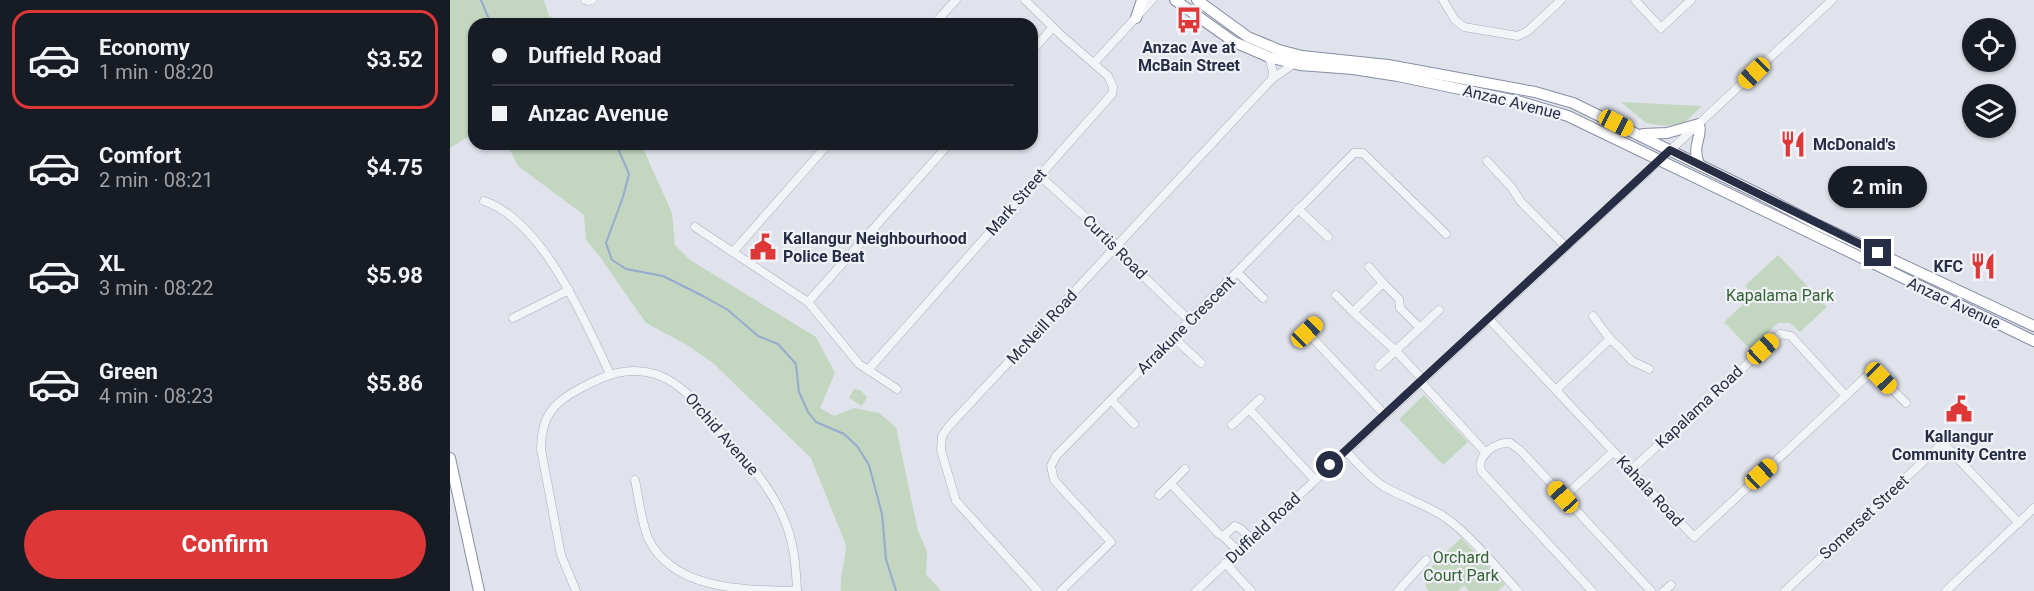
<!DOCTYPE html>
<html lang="en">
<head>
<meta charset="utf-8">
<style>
  :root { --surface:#171b24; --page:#242831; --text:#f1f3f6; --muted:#9ea1a6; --line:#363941; --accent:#de3737 }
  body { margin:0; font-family:Roboto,sans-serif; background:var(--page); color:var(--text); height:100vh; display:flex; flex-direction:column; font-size:22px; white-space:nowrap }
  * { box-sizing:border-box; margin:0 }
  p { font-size:20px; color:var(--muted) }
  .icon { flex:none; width:33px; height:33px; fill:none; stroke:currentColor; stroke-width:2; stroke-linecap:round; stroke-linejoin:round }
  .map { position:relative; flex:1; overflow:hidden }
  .sheet { display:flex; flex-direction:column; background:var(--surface); width:450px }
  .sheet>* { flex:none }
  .banner { position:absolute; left:18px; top:18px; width:570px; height:132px; border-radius:18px; box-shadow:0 2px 4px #0004; display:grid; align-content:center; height:132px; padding:0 24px; background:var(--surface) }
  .fabs { position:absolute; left:1512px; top:18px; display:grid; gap:12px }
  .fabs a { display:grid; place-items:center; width:54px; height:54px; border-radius:50%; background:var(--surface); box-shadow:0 2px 4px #0004; font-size:30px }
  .end { position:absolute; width:27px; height:27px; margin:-14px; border:8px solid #272d44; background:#fff; box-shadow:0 0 0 3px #fff }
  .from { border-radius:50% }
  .bubble { position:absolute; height:42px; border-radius:21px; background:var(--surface); box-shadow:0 2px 4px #0004; font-size:20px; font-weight:700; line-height:42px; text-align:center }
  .car { position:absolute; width:18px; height:36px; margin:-18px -9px; border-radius:8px; box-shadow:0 0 4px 2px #0007; background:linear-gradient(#f5c518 24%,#345 0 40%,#f5c518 0 76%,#345 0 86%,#f5c518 0) }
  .banner b { display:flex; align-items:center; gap:21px; height:57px; font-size:22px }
  .banner b+b { border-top:2px solid var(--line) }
  .banner i { width:15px; height:15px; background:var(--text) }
  ul { padding:10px 0 0; list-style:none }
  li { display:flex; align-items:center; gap:18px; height:99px; margin:0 12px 9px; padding:0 12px; border:3px solid transparent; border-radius:18px }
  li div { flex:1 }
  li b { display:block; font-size:22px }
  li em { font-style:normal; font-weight:700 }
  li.selected { border-color:var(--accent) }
  li>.icon { width:54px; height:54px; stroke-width:1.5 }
  .cta { display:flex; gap:12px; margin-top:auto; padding:12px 24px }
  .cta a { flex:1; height:69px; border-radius:36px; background:var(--accent); color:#fff; font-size:24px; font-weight:700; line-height:69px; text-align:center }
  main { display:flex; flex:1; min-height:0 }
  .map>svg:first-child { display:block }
  .green { fill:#c2d6c0 }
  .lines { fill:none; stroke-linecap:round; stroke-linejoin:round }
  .stream { stroke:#97aacf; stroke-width:2 }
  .minor-casing { stroke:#a8acb9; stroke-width:9 }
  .highway-casing { stroke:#868da3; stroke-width:12 }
  .minor { stroke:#f3f4f8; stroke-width:8 }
  .highway { stroke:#fff; stroke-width:10 }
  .route { stroke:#272d44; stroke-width:8 }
  .labels { text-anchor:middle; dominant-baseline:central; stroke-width:4.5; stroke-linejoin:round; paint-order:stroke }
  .poi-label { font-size:16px; font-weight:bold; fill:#272d44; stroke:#f0f2f8 }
  .street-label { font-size:16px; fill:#272d44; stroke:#f0f2f8 }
  .park-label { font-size:16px; fill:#346232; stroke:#f0f2f8 }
</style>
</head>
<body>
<main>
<section class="sheet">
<ul>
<li class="selected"><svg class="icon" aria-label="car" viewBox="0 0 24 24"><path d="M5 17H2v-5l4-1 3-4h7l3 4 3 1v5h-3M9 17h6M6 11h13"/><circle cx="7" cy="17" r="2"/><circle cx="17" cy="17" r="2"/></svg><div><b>Economy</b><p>1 min · 08:20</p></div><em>$3.52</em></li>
<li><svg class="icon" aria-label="car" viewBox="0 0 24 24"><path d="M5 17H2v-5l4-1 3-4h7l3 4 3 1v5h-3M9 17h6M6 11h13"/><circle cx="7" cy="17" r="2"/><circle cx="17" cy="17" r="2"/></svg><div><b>Comfort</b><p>2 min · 08:21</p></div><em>$4.75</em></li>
<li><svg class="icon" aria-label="car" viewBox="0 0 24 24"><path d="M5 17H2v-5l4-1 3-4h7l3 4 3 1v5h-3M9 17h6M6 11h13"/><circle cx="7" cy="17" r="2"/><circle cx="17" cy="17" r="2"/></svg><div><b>XL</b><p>3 min · 08:22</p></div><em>$5.98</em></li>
<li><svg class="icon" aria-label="car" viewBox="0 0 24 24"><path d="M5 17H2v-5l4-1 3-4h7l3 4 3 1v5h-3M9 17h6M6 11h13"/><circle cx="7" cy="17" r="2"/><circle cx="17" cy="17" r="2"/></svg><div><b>Green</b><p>4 min · 08:23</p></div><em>$5.86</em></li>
</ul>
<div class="cta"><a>Confirm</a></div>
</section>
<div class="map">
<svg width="1584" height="591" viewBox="0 0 1584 591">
  <rect width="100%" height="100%" fill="#e0e3eb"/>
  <g class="green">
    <path d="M0,0H94L99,16L119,24H24V133L0,148Z"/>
    <path d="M1171,102L1252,106L1234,123L1216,126L1196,123Z"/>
    <path d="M57,144H191L222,213L225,245L240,260L366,337L385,373L370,408L384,416L404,408L429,413L446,427L468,531L477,551L476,574L491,591H391C389,576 396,560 396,545L361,458L263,363L237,345L196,323L150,257L136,240L134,215L68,166Z"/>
    <path d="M1328,255L1377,307L1350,332L1340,323H1328L1300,349L1274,322L1303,295L1295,286Z"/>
    <path d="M404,389L410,390L417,397L412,406L399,398Z"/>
    <path d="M974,395L1018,442L993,465L949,419Z"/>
    <path d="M1011,538L1055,584L1048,591H1019L1014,585L1008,591H979L976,587L974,574Z"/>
  </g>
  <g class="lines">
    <g class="stream">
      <path d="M31,0L41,24"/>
      <path d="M166,144L179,174L173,197L156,243L162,260L176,269L213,276L253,296L278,310L308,336L328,344L346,364L349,392L358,412L366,422L394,434L407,446L419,465L432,514L436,559L446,591"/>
    </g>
    <g class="minor-casing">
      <g id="minor">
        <path d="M135,0L138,1L142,0"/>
        <path d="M993,0L1005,20L1014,27L1068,36L1078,31L1111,0"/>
        <path d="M1185,0L1211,28L1241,0"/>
        <path d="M484,24L506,0"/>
        <path d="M582,51L603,27"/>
        <path d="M819,57L823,72L822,79"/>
        <path d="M644,63L702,0"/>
        <path d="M1037,161L1062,188L1071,202L1116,247"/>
        <path d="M590,176L664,243L667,251L739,320"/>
        <path d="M34,201C93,221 135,321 160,374"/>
        <path d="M848,209L878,237"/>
        <path d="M245,227L358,302L409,364L447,389"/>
        <path d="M283,252L378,144"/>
        <path d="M919,267L933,283"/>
        <path d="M788,273L813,298"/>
        <path d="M886,295L903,312"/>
        <path d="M358,302L499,144"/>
        <path d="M1143,316L1160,339"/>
        <path d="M63,318L119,290"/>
        <path d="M1039,319L1244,537L1417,376L1424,374L1431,378L1456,403"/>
        <path d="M970,328L989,310"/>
        <path d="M857,332L935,415"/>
        <path d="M723,337L751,363"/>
        <path d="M846,343L867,322"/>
        <path d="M929,366L970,328L950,308L949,299L933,283L903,312L946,351L973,380"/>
        <path d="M418,370L662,94L663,87L658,76L612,36L575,0"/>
        <path d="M971,382L1036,453"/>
        <path d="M1106,390L1160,339L1169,347L1182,361L1199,369"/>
        <path d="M661,400L684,424"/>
        <path d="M799,409L865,480"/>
        <path d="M782,425L810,399"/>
        <path d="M896,451C907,463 919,477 933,486C953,498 976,504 996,518C1019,534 1048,569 1068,591"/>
        <path d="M1163,452L1114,497L1201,591"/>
        <path d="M1181,470L1330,334L1341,336L1395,395"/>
        <path d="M185,480C189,499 191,520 198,538C223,591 296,590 347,591"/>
        <path d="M721,484L769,534L773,536L785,526L791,529L801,539"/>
        <path d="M709,495L735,469"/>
        <path d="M1114,497L1070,450L1060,443C1046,441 1024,457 1032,472L1142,591"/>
        <path d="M773,536L788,551"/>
        <path d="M775,563L801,591"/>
        <path d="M126,591L111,555L91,449C91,417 103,402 131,388C155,375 177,366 205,374C214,377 222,381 229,387C242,396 253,411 263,424C289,453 319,482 334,519C344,542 346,566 347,591"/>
        <path d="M588,591L506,501L491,450L492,436L499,426L822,79L845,63"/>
        <path d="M611,591L661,542L604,480L601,466L606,456L904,153H913L996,234"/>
        <path d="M746,591L1382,0"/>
        <path d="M948,591L976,560"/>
        <path d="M1214,591L1221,585"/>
        <path d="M1335,591L1493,443L1569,523"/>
        <path d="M1496,591L1584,508"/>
      </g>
    </g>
    <g class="highway-casing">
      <g id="highway">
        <path d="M725,0L784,42L819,57L850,65L903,69L948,76L1071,102L1118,116L1584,341"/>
        <path d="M747,0L798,37L829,50L852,56L938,65L1085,92L1123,103L1313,196L1368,225L1584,326"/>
        <path d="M686,18L692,0"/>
        <path d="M1193,134L1217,133L1249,124C1253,138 1241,144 1249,164"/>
        <path d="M0,458L29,591"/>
      </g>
    </g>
    <use href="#minor" class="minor"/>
    <use href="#highway" class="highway"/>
  </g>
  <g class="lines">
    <path class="route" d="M880,465L1220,150L1428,253"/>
  </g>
  <defs>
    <g id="bus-bare" transform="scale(2.07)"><path d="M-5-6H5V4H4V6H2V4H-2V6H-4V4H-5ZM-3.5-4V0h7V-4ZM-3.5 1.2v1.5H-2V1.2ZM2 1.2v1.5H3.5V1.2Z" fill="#de3737" stroke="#f0f2f8" stroke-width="2.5" paint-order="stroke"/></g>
    <g id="restaurant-bare" transform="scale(2.07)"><path d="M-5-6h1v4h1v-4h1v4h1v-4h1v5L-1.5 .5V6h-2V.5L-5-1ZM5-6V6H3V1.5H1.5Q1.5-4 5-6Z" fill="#de3737" stroke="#f0f2f8" stroke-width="2.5" paint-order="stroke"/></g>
    <g id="civic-bare" transform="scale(2.07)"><path d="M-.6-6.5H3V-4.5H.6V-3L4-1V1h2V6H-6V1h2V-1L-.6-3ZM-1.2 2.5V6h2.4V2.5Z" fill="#de3737" stroke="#f0f2f8" stroke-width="2.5" paint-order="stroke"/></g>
  </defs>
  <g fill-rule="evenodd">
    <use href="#bus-bare" x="739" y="20"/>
    <use href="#restaurant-bare" x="1343" y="144"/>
    <use href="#civic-bare" x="313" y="247"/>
    <use href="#restaurant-bare" x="1533" y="266"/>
    <use href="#civic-bare" x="1509" y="409"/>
  </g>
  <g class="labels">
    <g class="poi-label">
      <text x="739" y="47">Anzac Ave at<tspan x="739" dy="18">McBain Street</tspan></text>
      <text x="1363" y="144" text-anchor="start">McDonald's</text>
      <text x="333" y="238" text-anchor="start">Kallangur Neighbourhood<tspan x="333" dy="18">Police Beat</tspan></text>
      <text x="1513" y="266" text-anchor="end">KFC</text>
      <text x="1509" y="436">Kallangur<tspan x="1509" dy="18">Community Centre</tspan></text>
    </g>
    <g class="street-label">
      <text transform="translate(1062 102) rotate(14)">Anzac Avenue</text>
      <text transform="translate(566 202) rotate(-49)">Mark Street</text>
      <text transform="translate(665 247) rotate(45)">Curtis Road</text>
      <text transform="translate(1504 303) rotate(25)">Anzac Avenue</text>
      <text transform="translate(736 325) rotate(-45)">Arrakune Crescent</text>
      <text transform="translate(592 327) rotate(-47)">McNeill Road</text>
      <text transform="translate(1249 407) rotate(-43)">Kapalama Road</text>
      <text transform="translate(272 434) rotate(49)">Orchid Avenue</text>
      <text transform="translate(1200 491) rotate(47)">Kahala Road</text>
      <text transform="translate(1414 517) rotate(-43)">Somerset Street</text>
      <text transform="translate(813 528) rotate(-43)">Duffield Road</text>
    </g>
    <g class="park-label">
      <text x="1330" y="295">Kapalama Park</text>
      <text x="1011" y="557">Orchard<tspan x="1011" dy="18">Court Park</tspan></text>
    </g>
  </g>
</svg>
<div class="fabs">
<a><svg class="icon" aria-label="locate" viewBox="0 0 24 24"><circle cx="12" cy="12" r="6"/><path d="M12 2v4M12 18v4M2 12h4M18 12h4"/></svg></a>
<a><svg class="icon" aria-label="layers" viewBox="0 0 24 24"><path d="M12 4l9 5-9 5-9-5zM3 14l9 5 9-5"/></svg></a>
</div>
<i class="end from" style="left:880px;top:465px"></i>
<i class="end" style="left:1428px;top:253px"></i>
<div class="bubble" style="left:1378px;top:166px;width:99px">2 min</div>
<i class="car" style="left:1304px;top:73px;rotate:226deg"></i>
<i class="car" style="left:1166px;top:123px;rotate:117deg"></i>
<i class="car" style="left:857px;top:332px;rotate:46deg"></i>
<i class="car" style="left:1313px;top:349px;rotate:47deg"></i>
<i class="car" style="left:1431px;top:378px;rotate:136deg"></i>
<i class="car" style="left:1311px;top:474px;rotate:47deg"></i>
<i class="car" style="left:1113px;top:497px;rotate:318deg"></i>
<div class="banner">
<b><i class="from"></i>Duffield Road</b>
<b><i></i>Anzac Avenue</b>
</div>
</div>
</main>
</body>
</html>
